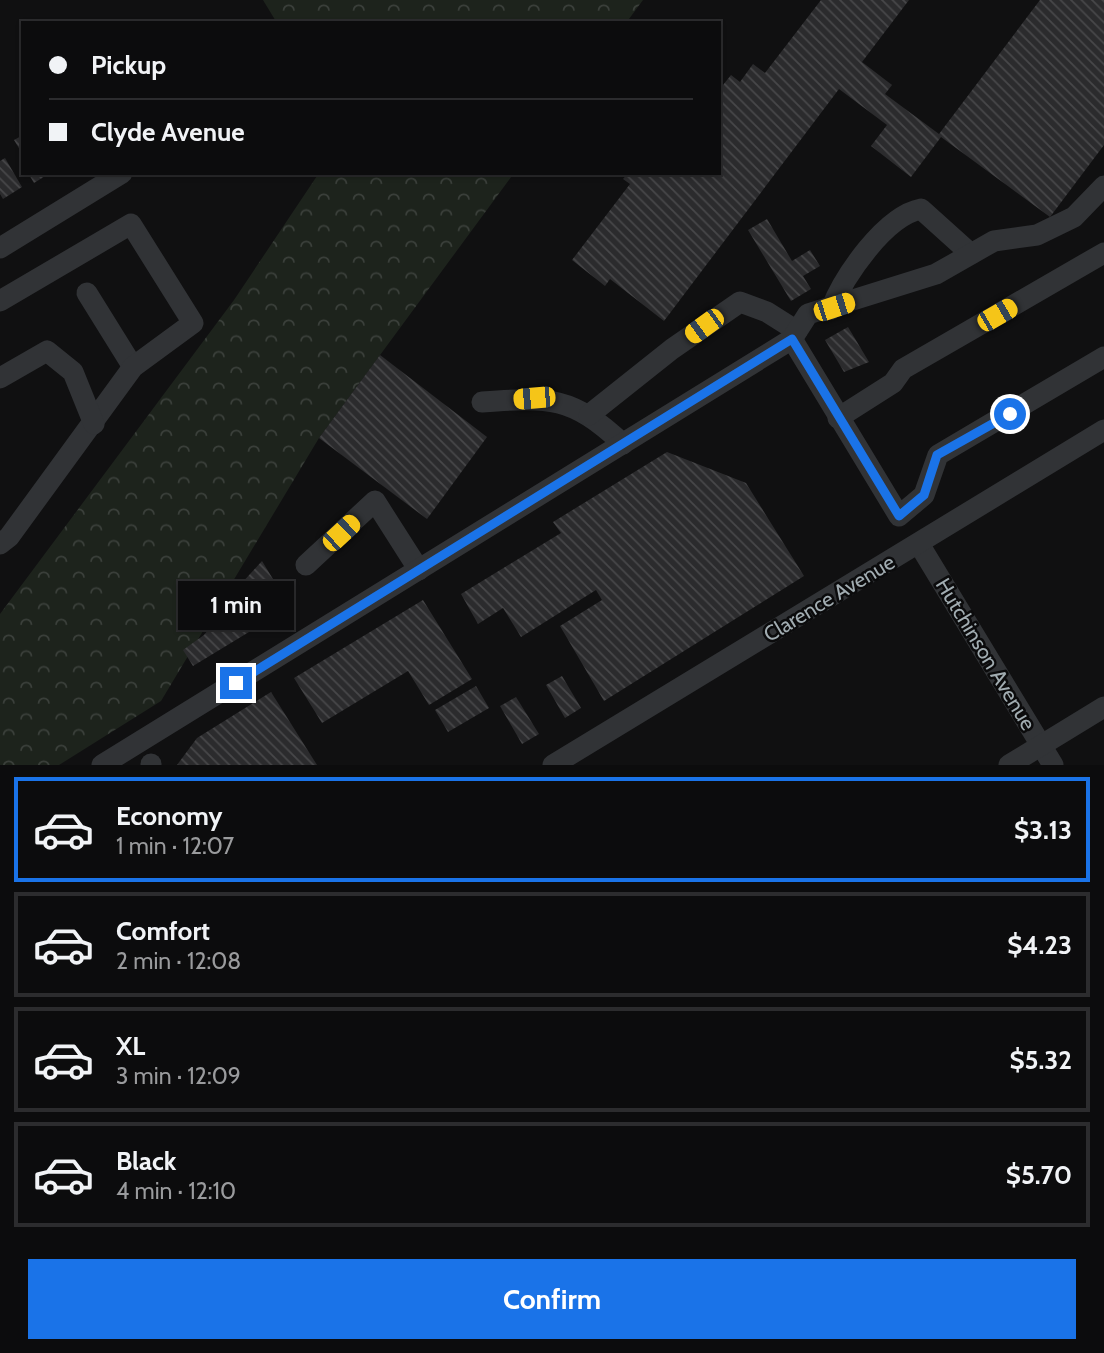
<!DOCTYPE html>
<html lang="en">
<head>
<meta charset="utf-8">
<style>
  :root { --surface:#0c0c0d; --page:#151516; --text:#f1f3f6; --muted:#9a9b9d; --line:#2c2c2e; --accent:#1a73e8 }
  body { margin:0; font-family:Cabin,sans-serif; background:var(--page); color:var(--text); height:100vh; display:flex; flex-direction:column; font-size:26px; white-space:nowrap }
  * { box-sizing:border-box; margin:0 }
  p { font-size:23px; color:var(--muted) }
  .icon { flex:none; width:38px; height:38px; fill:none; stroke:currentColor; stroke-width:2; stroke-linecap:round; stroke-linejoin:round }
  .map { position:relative; height:765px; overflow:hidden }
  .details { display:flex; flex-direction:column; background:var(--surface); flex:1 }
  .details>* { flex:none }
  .banner { position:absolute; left:21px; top:21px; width:700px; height:154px; border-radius:0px; box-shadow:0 2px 5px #0004,0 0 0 2px var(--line); display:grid; align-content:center; height:154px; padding:0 28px; background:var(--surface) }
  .end { position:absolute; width:32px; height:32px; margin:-16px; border:9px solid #1a73e8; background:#fff; box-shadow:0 0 0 4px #fff }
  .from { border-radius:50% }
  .bubble { position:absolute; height:49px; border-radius:0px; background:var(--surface); box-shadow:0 2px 5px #0004,0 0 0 2px var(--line); font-size:23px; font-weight:800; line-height:49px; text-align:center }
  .car { position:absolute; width:21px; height:42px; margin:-21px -10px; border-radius:9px; box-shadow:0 0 5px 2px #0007; background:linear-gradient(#f5c518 24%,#345 0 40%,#f5c518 0 76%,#345 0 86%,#f5c518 0) }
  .banner b { display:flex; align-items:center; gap:24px; height:66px; font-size:26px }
  .banner b+b { border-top:2px solid var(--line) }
  .banner i { width:18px; height:18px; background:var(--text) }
  ul { padding:12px 0 0; list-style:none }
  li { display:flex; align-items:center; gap:21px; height:105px; margin:0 14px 10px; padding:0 14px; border:4px solid var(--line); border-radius:0px }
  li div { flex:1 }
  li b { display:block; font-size:26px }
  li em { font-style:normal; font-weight:800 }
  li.on { border-color:var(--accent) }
  li>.icon { width:63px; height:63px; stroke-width:1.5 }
  .action { display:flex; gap:14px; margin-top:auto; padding:14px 28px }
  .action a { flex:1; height:80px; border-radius:0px; background:var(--accent); color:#fff; font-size:28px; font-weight:800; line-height:80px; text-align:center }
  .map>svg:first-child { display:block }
  .forest { fill:url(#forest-crowns) }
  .building { fill:url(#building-back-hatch) }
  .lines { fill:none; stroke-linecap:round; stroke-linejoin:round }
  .minor { stroke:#313336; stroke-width:21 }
  .route { stroke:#1a73e8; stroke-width:9 }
  .labels { text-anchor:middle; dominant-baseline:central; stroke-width:5; stroke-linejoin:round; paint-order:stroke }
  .street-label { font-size:21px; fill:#a1acb1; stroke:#0b0b0c }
</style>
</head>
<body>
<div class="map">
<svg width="1104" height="765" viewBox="0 0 1104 765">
  <defs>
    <pattern id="forest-crowns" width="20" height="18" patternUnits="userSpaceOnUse" patternTransform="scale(1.75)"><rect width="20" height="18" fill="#1d231c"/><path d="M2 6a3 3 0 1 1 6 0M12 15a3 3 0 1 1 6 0" fill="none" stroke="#3b403b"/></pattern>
    <pattern id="building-back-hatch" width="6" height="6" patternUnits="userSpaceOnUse" patternTransform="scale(1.75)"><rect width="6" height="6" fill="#2b2b2d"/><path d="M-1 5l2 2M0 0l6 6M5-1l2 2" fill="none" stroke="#474749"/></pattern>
  </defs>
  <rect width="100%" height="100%" fill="#101011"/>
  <g class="forest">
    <path d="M263,0H643L626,23H277Z"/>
    <path d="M319,173H514L319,438L161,701L59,765H0V614L234,300Z"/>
  </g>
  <g class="building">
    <path d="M821,0H909L862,62L892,85L885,94L939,134L1040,0H1104V145L1050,217L941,137L911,177L871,146L887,125L839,89L664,321L610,279L605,286L572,260L630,184L623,179L628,173H719V90L731,75L740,82L753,64L765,73Z"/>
    <path d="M23,135V155L14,140Z"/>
    <path d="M5,158L22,187L3,199L0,194V161Z"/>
    <path d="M28,173H50L34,183Z"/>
    <path d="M767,219L792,261L810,250L820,266L803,276L811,289L791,301L748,230Z"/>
    <path d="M848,327L869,362L844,372L825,340Z"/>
    <path d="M380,355L487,437L427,519L319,438Z"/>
    <path d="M667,452L746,483L804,576L604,701L560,626L602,600L596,590L521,637L503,608L478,624L461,594L561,533L553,522Z"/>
    <path d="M262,561L290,607L193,666L183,650L204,635L230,603L245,594L240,585Z"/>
    <path d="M423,600L472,679L429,705L408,671L322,723L294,678Z"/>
    <path d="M562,676L581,708L565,718L546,685Z"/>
    <path d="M476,686L489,708L448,732L435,710Z"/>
    <path d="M271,692L317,765H177L197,738Z"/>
    <path d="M516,697L539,734L522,744L500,706Z"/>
  </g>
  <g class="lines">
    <g class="minor">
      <path d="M0,248L122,173"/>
      <path d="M87,293L133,367"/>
      <path d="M0,301L131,224L193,323L133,367L9,537L0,544"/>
      <path d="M831,309C844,276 885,216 921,209L971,254"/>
      <path d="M792,339L899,516L924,495L938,455L1104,357"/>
      <path d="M0,378L47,351L73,372L94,424"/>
      <path d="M482,402C550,397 572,396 623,444"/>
      <path d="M589,415L672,349L740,302L767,312L797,331"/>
      <path d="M838,418L893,383L903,369L1104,253"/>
      <path d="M919,544L1053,765"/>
      <path d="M306,565L375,501L419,570"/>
      <path d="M102,765L792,339L808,314L936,274L994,241L1037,235L1074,217L1104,186"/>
      <path d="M151,765V764"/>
      <path d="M553,765L1104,430"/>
      <path d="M1009,765L1104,707"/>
    </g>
  </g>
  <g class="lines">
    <path class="route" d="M236,683L792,339L899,516L924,495L937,455L1010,414"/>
  </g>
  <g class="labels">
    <g class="street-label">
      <text transform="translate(829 598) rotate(-31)">Clarence Avenue</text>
      <text transform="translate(986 654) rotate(59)">Hutchinson Avenue</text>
    </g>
  </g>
</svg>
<i class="end from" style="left:1010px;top:414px"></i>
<i class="end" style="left:236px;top:683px"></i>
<div class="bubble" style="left:178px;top:581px;width:116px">1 min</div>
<i class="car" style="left:834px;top:307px;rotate:72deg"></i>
<i class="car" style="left:997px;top:315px;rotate:60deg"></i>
<i class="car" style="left:704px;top:326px;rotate:234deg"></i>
<i class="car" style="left:534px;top:398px;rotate:265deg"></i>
<i class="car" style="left:341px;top:533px;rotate:47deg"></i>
<div class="banner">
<b><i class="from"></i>Pickup</b>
<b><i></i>Clyde Avenue</b>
</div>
</div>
<section class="details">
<ul>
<li class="on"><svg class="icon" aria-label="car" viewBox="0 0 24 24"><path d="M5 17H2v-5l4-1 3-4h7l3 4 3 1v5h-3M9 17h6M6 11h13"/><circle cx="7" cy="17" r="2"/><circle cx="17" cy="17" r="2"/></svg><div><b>Economy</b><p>1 min · 12:07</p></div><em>$3.13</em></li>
<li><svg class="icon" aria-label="car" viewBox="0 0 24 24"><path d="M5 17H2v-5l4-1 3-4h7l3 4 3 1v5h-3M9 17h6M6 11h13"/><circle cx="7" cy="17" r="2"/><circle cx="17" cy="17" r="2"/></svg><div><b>Comfort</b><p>2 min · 12:08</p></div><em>$4.23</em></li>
<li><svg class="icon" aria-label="car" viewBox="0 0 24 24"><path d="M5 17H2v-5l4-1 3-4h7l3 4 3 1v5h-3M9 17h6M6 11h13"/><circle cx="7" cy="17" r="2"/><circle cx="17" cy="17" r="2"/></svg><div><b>XL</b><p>3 min · 12:09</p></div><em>$5.32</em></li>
<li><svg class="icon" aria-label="car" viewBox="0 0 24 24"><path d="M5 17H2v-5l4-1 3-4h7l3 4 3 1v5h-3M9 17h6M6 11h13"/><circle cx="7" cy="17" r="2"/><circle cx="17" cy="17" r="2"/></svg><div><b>Black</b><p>4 min · 12:10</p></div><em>$5.70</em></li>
</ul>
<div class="action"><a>Confirm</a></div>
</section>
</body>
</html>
